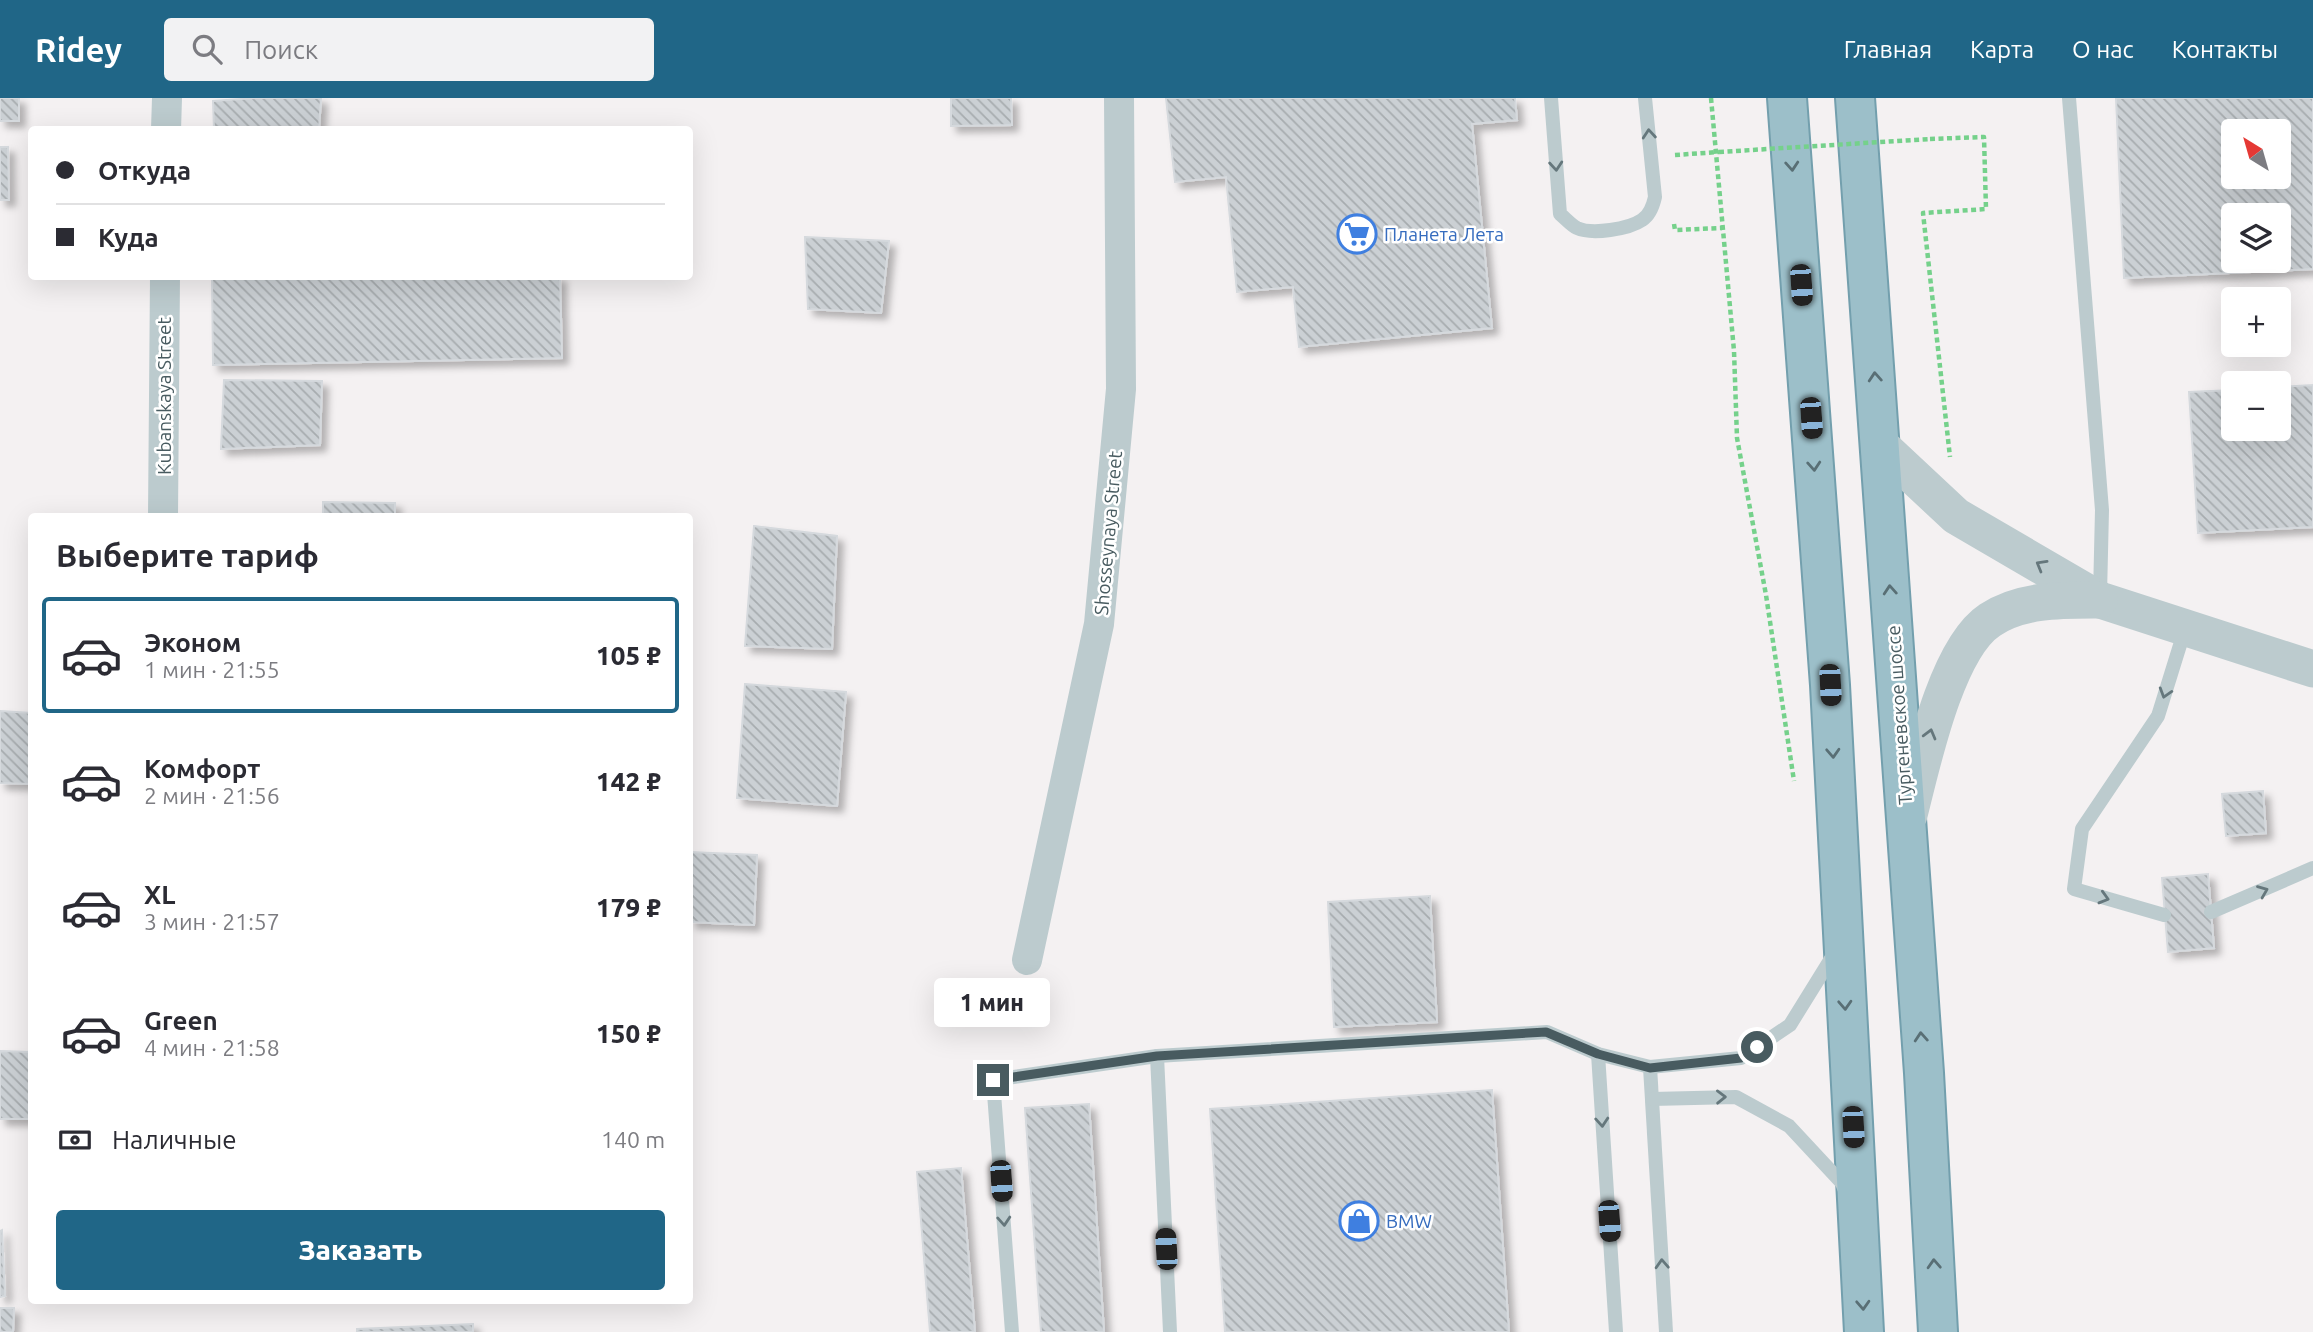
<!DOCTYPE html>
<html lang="ru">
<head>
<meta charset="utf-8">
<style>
  :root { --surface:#fff; --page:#f2f2f3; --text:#2b2b33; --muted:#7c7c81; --line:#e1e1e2; --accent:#206687 }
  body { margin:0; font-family:Ubuntu,sans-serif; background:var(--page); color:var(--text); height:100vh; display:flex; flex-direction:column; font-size:26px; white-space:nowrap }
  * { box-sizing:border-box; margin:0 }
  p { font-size:23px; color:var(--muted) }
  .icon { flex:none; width:38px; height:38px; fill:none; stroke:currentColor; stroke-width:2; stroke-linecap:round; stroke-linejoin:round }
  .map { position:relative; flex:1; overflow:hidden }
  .details { position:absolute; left:28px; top:415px; width:665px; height:791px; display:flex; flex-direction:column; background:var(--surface); border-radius:7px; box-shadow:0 7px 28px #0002 }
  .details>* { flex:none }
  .guide { position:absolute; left:28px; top:28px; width:665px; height:154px; border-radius:7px; box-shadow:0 7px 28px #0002; display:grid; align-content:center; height:154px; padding:0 28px; background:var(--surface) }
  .needle { width:46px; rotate:323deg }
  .fabs { position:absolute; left:2221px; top:21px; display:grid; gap:14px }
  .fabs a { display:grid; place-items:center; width:70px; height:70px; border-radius:7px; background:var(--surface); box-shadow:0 7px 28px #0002; font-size:35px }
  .end { position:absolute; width:32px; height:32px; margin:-16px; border:9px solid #485b60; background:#fff; box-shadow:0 0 0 4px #fff }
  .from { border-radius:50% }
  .bubble { position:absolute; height:49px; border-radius:7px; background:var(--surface); box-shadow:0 7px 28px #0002; font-size:23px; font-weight:800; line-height:49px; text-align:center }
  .car { position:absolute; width:21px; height:42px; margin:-21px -10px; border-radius:9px; box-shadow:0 0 5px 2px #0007; background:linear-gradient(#222 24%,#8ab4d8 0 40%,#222 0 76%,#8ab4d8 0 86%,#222 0) }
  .guide b { display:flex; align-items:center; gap:24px; height:66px; font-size:26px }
  .guide b+b { border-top:2px solid var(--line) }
  .guide i { width:18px; height:18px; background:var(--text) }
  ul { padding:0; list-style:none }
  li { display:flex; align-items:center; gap:21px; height:116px; margin:0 14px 10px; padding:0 14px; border:4px solid transparent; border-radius:7px }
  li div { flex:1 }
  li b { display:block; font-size:26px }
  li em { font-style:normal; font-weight:800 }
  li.on { border-color:var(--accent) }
  li>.icon { width:63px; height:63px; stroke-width:1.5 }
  h2 { padding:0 28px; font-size:32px; line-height:84px }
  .pay { display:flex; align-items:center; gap:18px; height:77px; padding:0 28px; font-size:26px }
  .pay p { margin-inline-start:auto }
  .primary-button { display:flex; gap:14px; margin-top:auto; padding:14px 28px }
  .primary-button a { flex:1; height:80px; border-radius:7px; background:var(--accent); color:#fff; font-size:28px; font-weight:800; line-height:80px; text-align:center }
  header { display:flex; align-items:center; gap:42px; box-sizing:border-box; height:98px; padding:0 35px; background:var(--accent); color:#fff }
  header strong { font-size:33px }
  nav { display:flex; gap:38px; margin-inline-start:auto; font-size:24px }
  .search { width:490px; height:63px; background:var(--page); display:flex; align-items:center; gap:18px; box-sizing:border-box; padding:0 24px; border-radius:7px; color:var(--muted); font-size:26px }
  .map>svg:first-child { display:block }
  .building { fill:url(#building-back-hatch); stroke:#d5d9dd; stroke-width:2; fill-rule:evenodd; filter:url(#shadow) }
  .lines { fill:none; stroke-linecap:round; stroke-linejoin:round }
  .trunk-casing { stroke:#739fad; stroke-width:42 }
  .path { stroke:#75d18b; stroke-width:4.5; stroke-dasharray:5 3.5; stroke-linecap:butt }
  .service { stroke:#bccbce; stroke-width:14 }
  .minor { stroke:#bccbce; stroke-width:30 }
  .tertiary { stroke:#bccbce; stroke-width:37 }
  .trunk { stroke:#9cbfc9; stroke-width:38 }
  .path-bridge { stroke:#75d18b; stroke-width:4.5; stroke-dasharray:5 3.5; stroke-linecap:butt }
  .oneway { stroke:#65777c }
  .oneway2 { stroke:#596f75 }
  .route { stroke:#485b60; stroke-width:9 }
  .labels { text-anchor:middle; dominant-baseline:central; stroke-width:5; stroke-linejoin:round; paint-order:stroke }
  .shop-label { font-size:19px; fill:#366cbe; stroke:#fff; text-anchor:start }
  .street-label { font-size:19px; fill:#485b60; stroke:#fff }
</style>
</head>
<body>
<header>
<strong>Ridey</strong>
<div class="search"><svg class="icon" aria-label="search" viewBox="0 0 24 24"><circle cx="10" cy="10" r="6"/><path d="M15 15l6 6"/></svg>Поиск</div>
<nav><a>Главная</a><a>Карта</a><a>О нас</a><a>Контакты</a></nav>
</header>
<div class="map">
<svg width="2313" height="1234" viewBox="0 0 2313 1234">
  <defs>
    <pattern id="building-back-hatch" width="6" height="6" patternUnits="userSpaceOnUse" patternTransform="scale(1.75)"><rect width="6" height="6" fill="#cbd0d4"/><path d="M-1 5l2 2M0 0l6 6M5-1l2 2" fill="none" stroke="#a7acaf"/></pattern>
    <filter id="shadow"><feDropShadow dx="6" dy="6" stdDeviation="3.5" flood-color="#0004"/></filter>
  </defs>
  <rect width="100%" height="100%" fill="#f4f1f2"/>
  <g class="building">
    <rect x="0" y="0" width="19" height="23"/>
    <path d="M256,0H321L319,32H214L213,3Z"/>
    <path d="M951,0H1011L1012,27L951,28Z"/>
    <path d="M1166,0H1515L1517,22L1472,26L1492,230L1299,249L1293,189L1237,194L1226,79L1175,84Z"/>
    <path d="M2116,0H2313V171L2124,180ZM2233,33H2278V79H2233ZM2233,117H2278V163H2233Z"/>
    <path d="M0,49H8L9,102H0Z"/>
    <path d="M805,139L889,143L881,215L808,211Z"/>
    <path d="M212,178H560L562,260L213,267Z"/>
    <path d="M224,282L322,283L320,347L221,351Z"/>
    <path d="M2313,287V429L2198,435L2189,294L2233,292V331H2278V289Z"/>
    <path d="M323,404L395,405V418H323Z"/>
    <path d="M754,428L837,438L832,551L745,548Z"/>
    <path d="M745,586L846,594L837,708L737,700Z"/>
    <path d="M0,613L32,615V686L0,685Z"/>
    <path d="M2263,693L2266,735L2226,738L2222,696Z"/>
    <path d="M690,754L757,757L754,827L690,824Z"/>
    <path d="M2208,776L2214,850L2168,854L2162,780Z"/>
    <path d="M1430,798L1437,924L1334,929L1328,804Z"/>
    <path d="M0,953L31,954V1021H0Z"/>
    <path d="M1492,992L1509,1234H1225L1210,1011Z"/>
    <path d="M1089,1006L1104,1234H1041L1025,1010Z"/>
    <path d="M961,1070L975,1234H930L917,1074Z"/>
    <path d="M2,1132L5,1198L0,1199V1133Z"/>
    <path d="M0,1210H14L13,1234H0Z"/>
    <path d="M473,1226V1234H357V1231Z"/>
  </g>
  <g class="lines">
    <g class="trunk-casing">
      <g id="trunk">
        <path d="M1787,0L1830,587L1864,1234"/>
        <path d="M1855,0L1924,975L1938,1234"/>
      </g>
    </g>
    <g class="path">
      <path d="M1711,0L1734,253L1737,340L1766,497L1794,683"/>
      <path d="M1930,41L1984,39L1986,111L1923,115L1950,359"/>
      <path d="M1675,57L1719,54"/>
      <path d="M1674,126L1675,132L1722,130"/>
    </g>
    <g class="service">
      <path d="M1551,0L1560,116C1565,120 1571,127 1577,130C1592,137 1629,131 1642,122C1650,117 1653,108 1655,99L1645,0"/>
      <path d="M2069,0L2102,412L2100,497"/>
      <path d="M2211,814L2313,770"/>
      <path d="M2164,817L2074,791L2082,731L2158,618L2185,531"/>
      <path d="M1598,956L1616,1234"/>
      <path d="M1157,958L1170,1234"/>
      <path d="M1650,969L1666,1234"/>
      <path d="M1652,1001L1736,999L1789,1028L1842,1085L1846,1095"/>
      <path d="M1012,1234L993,982L1157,958L1547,934L1598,956L1650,969L1741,960L1790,927L1834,856"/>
    </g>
    <g class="minor">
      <path d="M166,32L167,0"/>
      <path d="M163,418L165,178"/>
      <path d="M1027,862L1099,526L1121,291L1119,0"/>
    </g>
    <g class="tertiary">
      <path d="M1880,347L1956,418L2100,502L2313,571"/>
      <path d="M1909,717C1922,666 1946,551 1990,522C2021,501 2063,502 2099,502"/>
    </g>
    <use href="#trunk" class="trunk"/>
    <path class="path-bridge" d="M1719,54L1930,41"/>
  </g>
  <defs><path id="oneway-chevron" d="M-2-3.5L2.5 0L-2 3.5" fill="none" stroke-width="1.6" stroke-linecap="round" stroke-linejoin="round" transform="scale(1.75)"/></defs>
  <g class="oneway">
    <use href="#oneway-chevron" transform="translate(1649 36) rotate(-95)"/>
    <use href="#oneway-chevron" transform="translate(1556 68) rotate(85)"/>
    <use href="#oneway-chevron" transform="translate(2041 467) rotate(-150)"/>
    <use href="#oneway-chevron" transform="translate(2165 595) rotate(107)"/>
    <use href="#oneway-chevron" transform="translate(1930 636) rotate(-75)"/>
    <use href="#oneway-chevron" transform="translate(2263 793) rotate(-22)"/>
    <use href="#oneway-chevron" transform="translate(2104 800) rotate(16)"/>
    <use href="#oneway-chevron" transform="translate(1721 999) rotate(-1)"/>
    <use href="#oneway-chevron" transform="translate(1602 1024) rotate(86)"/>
    <use href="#oneway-chevron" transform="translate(1004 1123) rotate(86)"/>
    <use href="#oneway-chevron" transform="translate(1662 1166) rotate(-93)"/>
  </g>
  <g class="oneway2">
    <use href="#oneway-chevron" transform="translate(1792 68) rotate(86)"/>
    <use href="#oneway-chevron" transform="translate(1875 279) rotate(-94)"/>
    <use href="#oneway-chevron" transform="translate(1814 368) rotate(86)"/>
    <use href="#oneway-chevron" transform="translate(1890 492) rotate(-94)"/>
    <use href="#oneway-chevron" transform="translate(1833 655) rotate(87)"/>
    <use href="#oneway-chevron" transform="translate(1845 907) rotate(87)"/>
    <use href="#oneway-chevron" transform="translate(1921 939) rotate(-94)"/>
    <use href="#oneway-chevron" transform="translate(1934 1166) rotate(-93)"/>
    <use href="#oneway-chevron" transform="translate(1863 1207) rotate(87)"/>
  </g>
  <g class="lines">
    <path class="route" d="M993,982L1157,958L1546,934L1598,956L1650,970L1741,960L1757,949"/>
  </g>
  <defs>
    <g id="supermarket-ring" transform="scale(2.0125)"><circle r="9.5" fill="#fff" stroke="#3f7fe0" stroke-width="1.5"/><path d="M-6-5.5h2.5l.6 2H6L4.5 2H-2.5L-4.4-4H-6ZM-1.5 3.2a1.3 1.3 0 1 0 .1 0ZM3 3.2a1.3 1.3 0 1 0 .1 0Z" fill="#3f7fe0"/></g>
    <g id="shop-ring" transform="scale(2.0125)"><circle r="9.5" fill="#fff" stroke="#3f7fe0" stroke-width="1.5"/><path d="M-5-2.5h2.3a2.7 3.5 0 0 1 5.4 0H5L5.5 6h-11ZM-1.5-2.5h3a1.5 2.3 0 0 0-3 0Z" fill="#3f7fe0"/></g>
  </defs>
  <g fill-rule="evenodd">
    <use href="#supermarket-ring" x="1357" y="136"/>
    <use href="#shop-ring" x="1359" y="1123"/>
  </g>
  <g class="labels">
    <g class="shop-label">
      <text x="1384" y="136">Планета Лета</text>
      <text x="1386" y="1123">BMW</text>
    </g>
    <g class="street-label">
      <text transform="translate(164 298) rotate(-90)">Kubanskaya Street</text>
      <text transform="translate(1108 435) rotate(-85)">Shosseynaya Street</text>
      <text transform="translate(1899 617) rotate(-94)">Тургеневское шоссе</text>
    </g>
  </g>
</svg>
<div class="fabs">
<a><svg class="needle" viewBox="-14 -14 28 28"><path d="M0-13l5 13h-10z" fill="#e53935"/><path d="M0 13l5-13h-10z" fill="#7c7c81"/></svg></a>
<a><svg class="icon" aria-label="layers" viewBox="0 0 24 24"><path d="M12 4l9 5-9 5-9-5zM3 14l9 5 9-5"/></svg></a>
<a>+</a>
<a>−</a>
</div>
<i class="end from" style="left:1757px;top:949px"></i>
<i class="end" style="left:993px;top:982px"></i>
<div class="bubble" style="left:934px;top:880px;width:116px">1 мин</div>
<i class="car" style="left:1801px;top:187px;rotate:176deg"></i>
<i class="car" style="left:1811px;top:320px;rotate:176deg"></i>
<i class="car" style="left:1830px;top:587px;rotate:177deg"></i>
<i class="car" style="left:1853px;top:1029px;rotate:177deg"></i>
<i class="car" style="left:1001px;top:1083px;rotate:176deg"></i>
<i class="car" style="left:1609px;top:1123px;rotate:176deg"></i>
<i class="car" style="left:1166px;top:1151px;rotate:357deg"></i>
<div class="guide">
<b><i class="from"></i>Откуда</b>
<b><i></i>Куда</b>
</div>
<section class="details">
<h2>Выберите тариф</h2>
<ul>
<li class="on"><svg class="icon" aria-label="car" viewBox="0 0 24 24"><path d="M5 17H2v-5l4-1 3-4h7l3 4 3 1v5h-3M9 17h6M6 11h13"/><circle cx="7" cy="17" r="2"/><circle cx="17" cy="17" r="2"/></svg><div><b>Эконом</b><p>1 мин · 21:55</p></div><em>105 ₽</em></li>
<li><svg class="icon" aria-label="car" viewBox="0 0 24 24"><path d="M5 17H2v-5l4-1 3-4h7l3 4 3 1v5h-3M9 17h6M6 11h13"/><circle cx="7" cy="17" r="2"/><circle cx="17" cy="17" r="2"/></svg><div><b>Комфорт</b><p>2 мин · 21:56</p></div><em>142 ₽</em></li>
<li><svg class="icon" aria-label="car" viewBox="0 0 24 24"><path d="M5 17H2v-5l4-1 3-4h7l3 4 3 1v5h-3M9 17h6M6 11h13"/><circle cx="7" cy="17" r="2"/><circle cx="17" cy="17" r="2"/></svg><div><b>XL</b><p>3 мин · 21:57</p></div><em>179 ₽</em></li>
<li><svg class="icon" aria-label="car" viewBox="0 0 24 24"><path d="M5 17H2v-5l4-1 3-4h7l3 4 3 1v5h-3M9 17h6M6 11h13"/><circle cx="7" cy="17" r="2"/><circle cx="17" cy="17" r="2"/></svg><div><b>Green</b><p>4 мин · 21:58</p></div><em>150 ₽</em></li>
</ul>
<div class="pay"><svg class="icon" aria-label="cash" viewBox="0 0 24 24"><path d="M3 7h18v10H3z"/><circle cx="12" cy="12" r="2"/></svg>Наличные<p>140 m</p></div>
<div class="primary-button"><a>Заказать</a></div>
</section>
</div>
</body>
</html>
